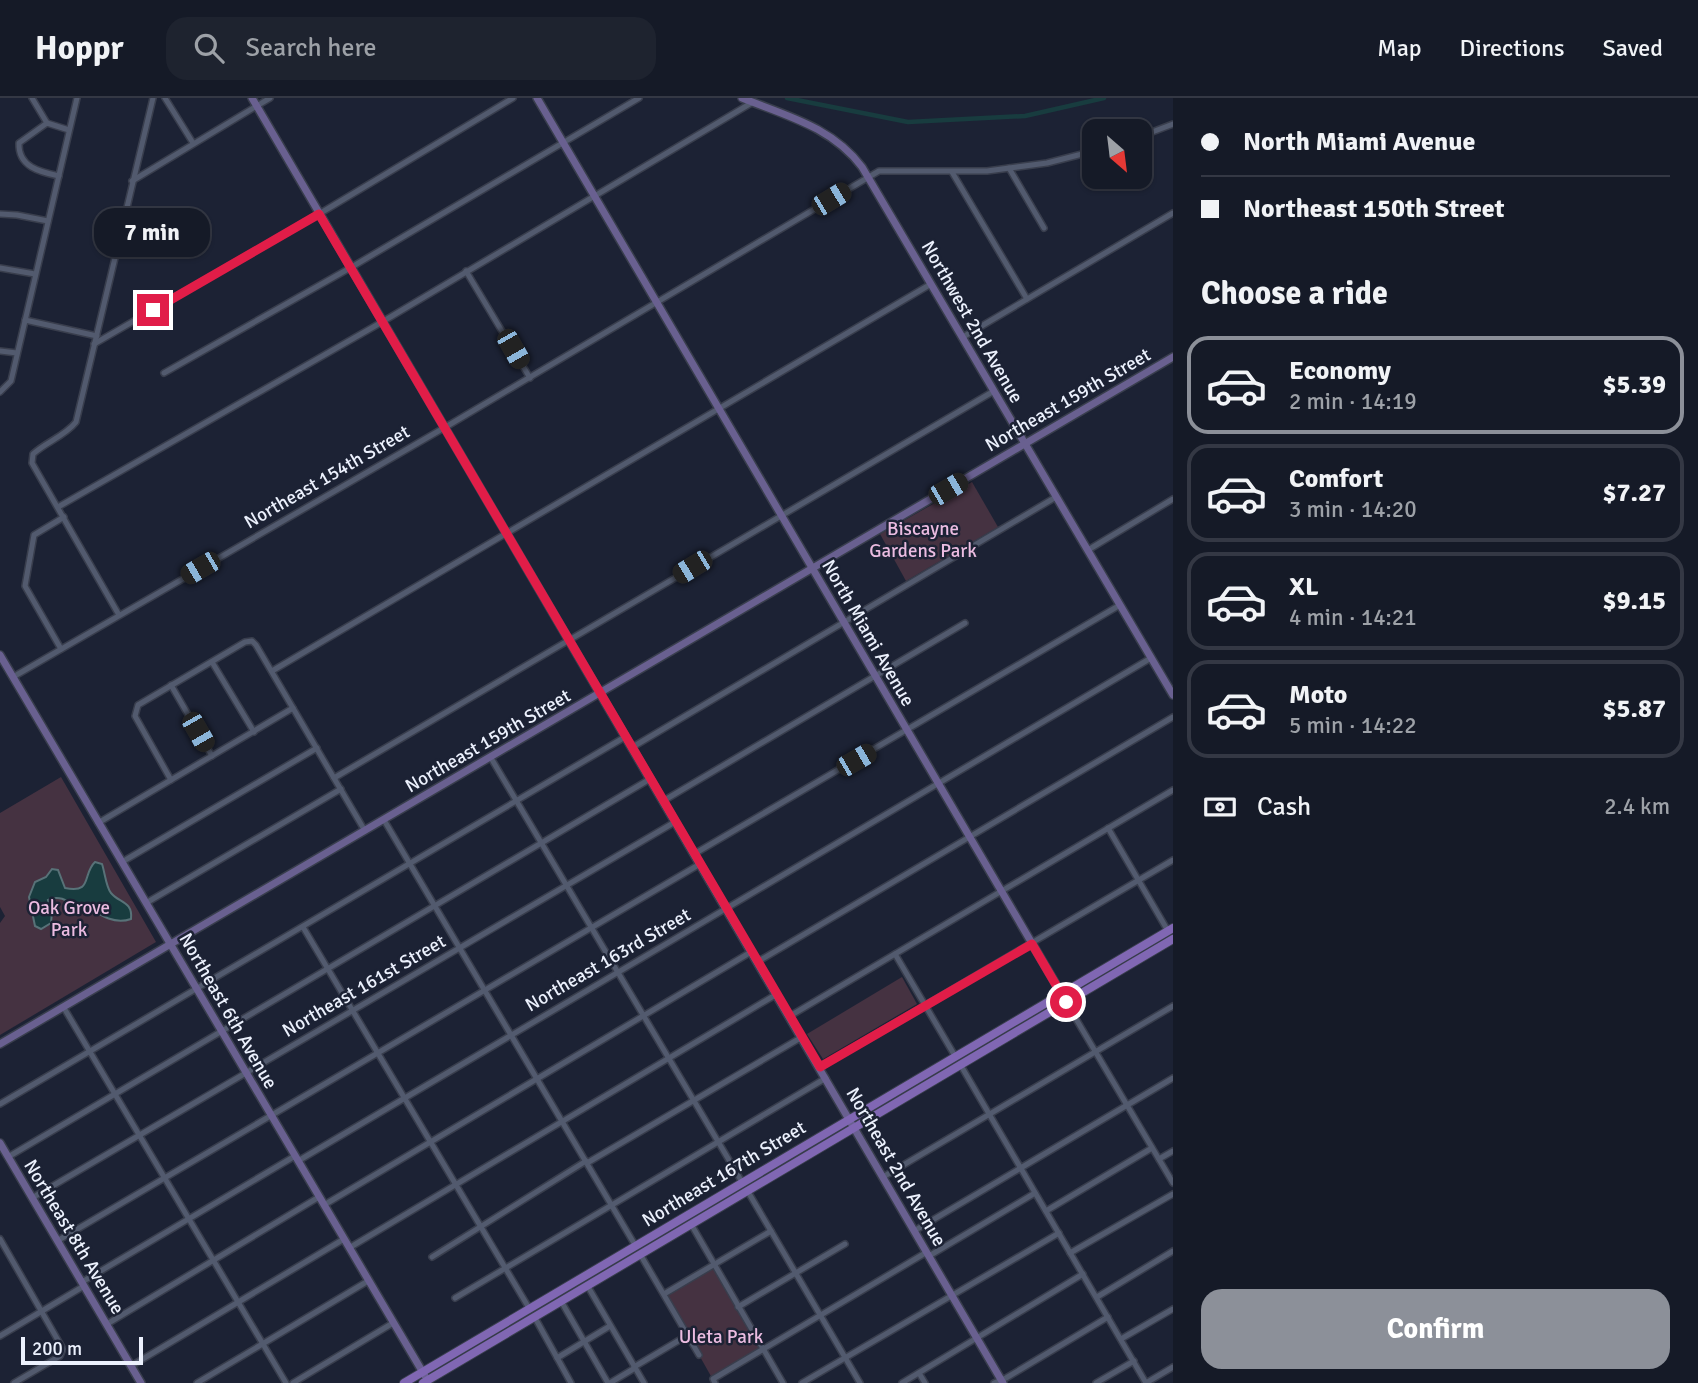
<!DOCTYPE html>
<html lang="en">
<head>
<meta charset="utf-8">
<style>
  :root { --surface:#151a27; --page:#1e232f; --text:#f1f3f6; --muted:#9da1a7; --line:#343844; --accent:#8c9099 }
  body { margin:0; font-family:Signika,sans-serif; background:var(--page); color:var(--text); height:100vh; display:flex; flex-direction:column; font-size:26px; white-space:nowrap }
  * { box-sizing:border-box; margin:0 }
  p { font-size:23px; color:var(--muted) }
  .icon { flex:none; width:38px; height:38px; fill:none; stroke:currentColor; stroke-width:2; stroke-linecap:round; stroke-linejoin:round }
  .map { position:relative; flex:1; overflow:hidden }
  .sheet { display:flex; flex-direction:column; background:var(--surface); width:525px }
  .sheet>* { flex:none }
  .top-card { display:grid; align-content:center; height:154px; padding:0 28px; background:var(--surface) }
  .needle { width:46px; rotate:152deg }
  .controls { position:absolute; left:1082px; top:21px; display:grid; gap:14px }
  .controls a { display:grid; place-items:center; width:70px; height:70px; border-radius:14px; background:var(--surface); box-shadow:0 2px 5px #0004,0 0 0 2px var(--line); font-size:35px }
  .scale { position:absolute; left:21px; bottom:18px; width:122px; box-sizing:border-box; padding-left:7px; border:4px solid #ecf1fd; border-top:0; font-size:19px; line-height:24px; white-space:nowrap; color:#ecf1fd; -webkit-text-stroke:5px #1c2234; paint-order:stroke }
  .end { position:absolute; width:32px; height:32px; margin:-16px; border:9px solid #e11d48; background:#fff; box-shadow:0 0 0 4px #fff }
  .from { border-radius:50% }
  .bubble { position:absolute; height:49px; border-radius:21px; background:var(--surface); box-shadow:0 2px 5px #0004,0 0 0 2px var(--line); font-size:23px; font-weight:700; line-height:49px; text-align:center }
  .car { position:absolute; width:21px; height:42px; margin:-21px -10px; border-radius:9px; box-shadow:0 0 5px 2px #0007; background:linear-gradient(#222 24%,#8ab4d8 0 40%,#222 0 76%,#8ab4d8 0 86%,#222 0) }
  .top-card b { display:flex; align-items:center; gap:24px; height:66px; font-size:26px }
  .top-card b+b { border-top:2px solid var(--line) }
  .top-card i { width:18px; height:18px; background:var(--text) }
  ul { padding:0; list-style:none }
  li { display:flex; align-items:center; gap:21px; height:98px; margin:0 14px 10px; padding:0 14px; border:4px solid var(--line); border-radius:21px }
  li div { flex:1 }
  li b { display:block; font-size:26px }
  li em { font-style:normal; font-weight:700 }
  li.on { border-color:var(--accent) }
  li>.icon { width:63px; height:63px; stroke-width:1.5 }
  h2 { padding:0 28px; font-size:32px; line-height:84px }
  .pay { display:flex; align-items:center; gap:18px; height:77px; padding:0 28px; font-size:26px }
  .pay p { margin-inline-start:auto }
  .primary-button { display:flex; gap:14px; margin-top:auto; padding:14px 28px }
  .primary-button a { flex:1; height:80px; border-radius:21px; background:var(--accent); color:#fff; font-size:28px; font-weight:700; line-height:80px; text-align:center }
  header { display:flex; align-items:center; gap:42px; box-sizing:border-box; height:98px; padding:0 35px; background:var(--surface); border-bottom:2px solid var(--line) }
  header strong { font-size:33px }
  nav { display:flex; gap:38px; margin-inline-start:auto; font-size:24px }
  .search { width:490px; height:63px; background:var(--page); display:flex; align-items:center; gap:18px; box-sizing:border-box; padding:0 24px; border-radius:21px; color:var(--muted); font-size:26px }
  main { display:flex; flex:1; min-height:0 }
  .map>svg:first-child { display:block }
  .green { fill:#453241 }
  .water { fill:#183c3f; stroke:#587278; stroke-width:2 }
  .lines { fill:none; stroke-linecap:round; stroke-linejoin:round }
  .canal { stroke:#183c3f; stroke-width:4.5 }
  .street-casing { stroke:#393e4d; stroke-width:8 }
  .secondary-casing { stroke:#393e4d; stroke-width:10 }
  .primary-casing { stroke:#393e4d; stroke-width:10 }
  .street { stroke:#525a6e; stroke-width:5 }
  .secondary { stroke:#696090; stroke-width:7 }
  .primary { stroke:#8067b3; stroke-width:8 }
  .route { stroke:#e11d48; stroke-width:9 }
  .labels { text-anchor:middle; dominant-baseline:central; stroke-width:5; stroke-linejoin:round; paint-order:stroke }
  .street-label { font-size:19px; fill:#ecf1fd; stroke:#1c2234 }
  .park-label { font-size:19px; fill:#ebbce1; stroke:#1c2234 }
</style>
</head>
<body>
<header>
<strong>Hoppr</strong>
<div class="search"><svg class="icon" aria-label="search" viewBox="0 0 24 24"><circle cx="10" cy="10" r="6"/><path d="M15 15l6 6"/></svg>Search here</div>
<nav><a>Map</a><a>Directions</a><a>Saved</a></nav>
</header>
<main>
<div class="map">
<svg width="1173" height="1285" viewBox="0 0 1173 1285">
  <rect width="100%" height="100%" fill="#1c2234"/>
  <g class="green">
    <path d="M972,384L998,429L906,483L880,436Z"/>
    <path d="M61,679L156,844L0,937V825L5,818L0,809V715Z"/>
    <path d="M902,879L917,906L823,961L807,936Z"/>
    <path d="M712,1168L760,1251L712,1280L666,1198Z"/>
  </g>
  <path class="water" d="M95,764L102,766C105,775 106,789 111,795C119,805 133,803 131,821C114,827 100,817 86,808L79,810C69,804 60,796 48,802L52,814L51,825L41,831L35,828L29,799L35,784L46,779L52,771L58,772L65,790C93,796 82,776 95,764Z"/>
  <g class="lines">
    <path class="canal" d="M787,0L908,24L1025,18L1104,0"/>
    <g class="street-casing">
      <g id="street">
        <path d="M32,0L47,25"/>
        <path d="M165,0L193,45"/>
        <path d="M1139,39L1173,26"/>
        <path d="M1009,70L1044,130"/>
        <path d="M952,74L1027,201"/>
        <path d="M59,78C40,74 18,69 19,45L47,25L69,32"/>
        <path d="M132,83L270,0"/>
        <path d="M0,116L17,117L48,123"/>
        <path d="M0,170L35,176"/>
        <path d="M466,173L530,280"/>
        <path d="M25,222L97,238"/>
        <path d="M963,239L1173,115"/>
        <path d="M94,246L319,116L513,0"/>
        <path d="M0,253L17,255"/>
        <path d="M164,275L350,170L639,0"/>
        <path d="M0,294L11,283L77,0"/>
        <path d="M58,409L382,224L753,4"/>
        <path d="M1088,452L1173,401"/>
        <path d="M119,517L32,365L33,356C46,344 65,338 76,324L153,0"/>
        <path d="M61,551L25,488L34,437L64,419"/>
        <path d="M212,564L254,634"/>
        <path d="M272,573L931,186"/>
        <path d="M13,579L449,327L879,73H987L1047,65L1094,53"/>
        <path d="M171,587L212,658"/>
        <path d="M631,650L1056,399"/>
        <path d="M491,660L742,1084"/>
        <path d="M334,680L994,293"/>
        <path d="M171,682L135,618L138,607L245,544L252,543L256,547L365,733"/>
        <path d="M663,703L965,525"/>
        <path d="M384,722L635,1147"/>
        <path d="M98,725L293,610"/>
        <path d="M1108,730L1168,833"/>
        <path d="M694,756L1120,507"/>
        <path d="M122,764L317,650"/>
        <path d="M146,805L341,691"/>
        <path d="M303,829L529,1210"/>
        <path d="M895,856L955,958"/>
        <path d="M757,864L1173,619"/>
        <path d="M1066,904L1173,1085"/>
        <path d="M64,910L286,1285"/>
        <path d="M790,918L1173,692"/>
        <path d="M960,966L1146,1285"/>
        <path d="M820,969L1173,762"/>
        <path d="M0,1006L625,639"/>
        <path d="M8,1059L650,681"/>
        <path d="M1159,1061L1173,1053"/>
        <path d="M298,1063L1151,560"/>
        <path d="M587,1065L802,939"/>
        <path d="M883,1079L1173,908"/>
        <path d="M747,1092L860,1285"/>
        <path d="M32,1100L675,724"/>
        <path d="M324,1107L751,854"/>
        <path d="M1046,1113L1152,1050"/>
        <path d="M691,1126L783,1285"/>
        <path d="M914,1133L1173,980"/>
        <path d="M0,1141L63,1251L60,1258L14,1285"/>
        <path d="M57,1143L700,766"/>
        <path d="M349,1150L777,896"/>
        <path d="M1070,1155L1173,1096"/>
        <path d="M640,1156L699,1257"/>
        <path d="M929,1158L1035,1095"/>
        <path d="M432,1159L586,1063"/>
        <path d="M82,1184L295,1058"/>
        <path d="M587,1187L644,1285"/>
        <path d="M664,1196L771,1133"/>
        <path d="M1097,1199L1173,1153"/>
        <path d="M455,1200L826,980"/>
        <path d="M561,1203L608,1285"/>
        <path d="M738,1209L845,1146"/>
        <path d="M534,1218L571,1285"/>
        <path d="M107,1226L319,1099"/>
        <path d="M0,1238L84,1188"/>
        <path d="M1121,1241L1173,1211"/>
        <path d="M557,1260L610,1228"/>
        <path d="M131,1268L344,1141"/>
        <path d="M634,1269L688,1237"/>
        <path d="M919,1275L925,1285"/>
        <path d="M197,1285L368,1183"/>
        <path d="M293,1285L393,1225"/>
        <path d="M610,1285L635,1270"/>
        <path d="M715,1285L713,1281L927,1154"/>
        <path d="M802,1285L1059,1135"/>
        <path d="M902,1285L1083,1176"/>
        <path d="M994,1285L1006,1280L1108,1219"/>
        <path d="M1096,1285L1134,1263"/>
        <path d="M1146,1285L1173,1269"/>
      </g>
    </g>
    <g class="secondary-casing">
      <g id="secondary">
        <path d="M252,0L1003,1285"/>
        <path d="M537,0L1064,900"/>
        <path d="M742,0C787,18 832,29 862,69L1173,597"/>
        <path d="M0,557L425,1278"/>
        <path d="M0,946L1173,259"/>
        <path d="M0,1045L141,1285"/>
      </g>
    </g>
    <g class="primary-casing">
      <g id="primary">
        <path d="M404,1285L1173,830"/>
        <path d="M423,1285L1173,841"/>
      </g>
    </g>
    <use href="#street" class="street"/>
    <use href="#secondary" class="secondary"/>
    <use href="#primary" class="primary"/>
  </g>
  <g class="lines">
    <path class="route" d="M153,212L319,116L820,969L1032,846L1066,904"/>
  </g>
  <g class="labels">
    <g class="street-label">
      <text transform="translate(972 224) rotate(60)">Northwest 2nd Avenue</text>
      <text transform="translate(1068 302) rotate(-30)">Northeast 159th Street</text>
      <text transform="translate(327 379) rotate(-30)">Northeast 154th Street</text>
      <text transform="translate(868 535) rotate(60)">North Miami Avenue</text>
      <text transform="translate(488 643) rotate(-30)">Northeast 159th Street</text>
      <text transform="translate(608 862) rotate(-30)">Northeast 163rd Street</text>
      <text transform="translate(364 888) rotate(-30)">Northeast 161st Street</text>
      <text transform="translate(228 913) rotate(60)">Northeast 6th Avenue</text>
      <text transform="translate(896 1069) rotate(60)">Northeast 2nd Avenue</text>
      <text transform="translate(724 1076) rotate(-31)">Northeast 167th Street</text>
      <text transform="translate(74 1139) rotate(59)">Northeast 8th Avenue</text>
    </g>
    <g class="park-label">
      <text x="923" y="431">Biscayne<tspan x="923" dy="22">Gardens Park</tspan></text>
      <text x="69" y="810">Oak Grove<tspan x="69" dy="22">Park</tspan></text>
      <text x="721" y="1239">Uleta Park</text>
    </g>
  </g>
</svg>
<div class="controls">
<a><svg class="needle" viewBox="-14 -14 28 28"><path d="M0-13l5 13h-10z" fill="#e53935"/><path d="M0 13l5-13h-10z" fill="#9da1a7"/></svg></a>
</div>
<div class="scale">200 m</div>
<i class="end from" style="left:1066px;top:904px"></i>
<i class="end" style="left:153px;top:212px"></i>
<div class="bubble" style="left:94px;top:110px;width:116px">7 min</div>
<i class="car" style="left:831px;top:101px;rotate:59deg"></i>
<i class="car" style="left:513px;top:251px;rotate:150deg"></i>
<i class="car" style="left:948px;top:391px;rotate:60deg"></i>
<i class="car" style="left:692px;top:469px;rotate:239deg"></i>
<i class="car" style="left:200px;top:470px;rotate:240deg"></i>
<i class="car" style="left:198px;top:634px;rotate:150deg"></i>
<i class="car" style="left:856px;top:662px;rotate:60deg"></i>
</div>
<section class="sheet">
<div class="top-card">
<b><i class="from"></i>North Miami Avenue</b>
<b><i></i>Northeast 150th Street</b>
</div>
<h2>Choose a ride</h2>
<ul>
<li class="on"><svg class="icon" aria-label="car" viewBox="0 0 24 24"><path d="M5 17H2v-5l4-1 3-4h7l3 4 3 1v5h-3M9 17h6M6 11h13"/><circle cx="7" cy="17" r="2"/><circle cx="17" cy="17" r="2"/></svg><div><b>Economy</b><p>2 min · 14:19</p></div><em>$5.39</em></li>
<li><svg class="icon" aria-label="car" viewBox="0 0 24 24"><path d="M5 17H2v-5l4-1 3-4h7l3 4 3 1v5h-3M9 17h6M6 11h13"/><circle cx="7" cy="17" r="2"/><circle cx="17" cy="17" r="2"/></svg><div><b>Comfort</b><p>3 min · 14:20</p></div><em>$7.27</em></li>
<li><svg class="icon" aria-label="car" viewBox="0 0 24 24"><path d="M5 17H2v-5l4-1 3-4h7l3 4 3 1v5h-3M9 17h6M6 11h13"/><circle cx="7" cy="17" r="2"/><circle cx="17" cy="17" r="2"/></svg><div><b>XL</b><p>4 min · 14:21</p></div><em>$9.15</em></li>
<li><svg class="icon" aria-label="car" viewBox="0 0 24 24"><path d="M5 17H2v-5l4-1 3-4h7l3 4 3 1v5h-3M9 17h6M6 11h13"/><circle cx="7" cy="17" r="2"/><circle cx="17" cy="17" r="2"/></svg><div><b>Moto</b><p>5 min · 14:22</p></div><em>$5.87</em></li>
</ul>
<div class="pay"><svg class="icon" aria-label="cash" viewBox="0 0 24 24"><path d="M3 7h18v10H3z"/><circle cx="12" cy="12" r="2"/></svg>Cash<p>2.4 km</p></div>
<div class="primary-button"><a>Confirm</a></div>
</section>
</main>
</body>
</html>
